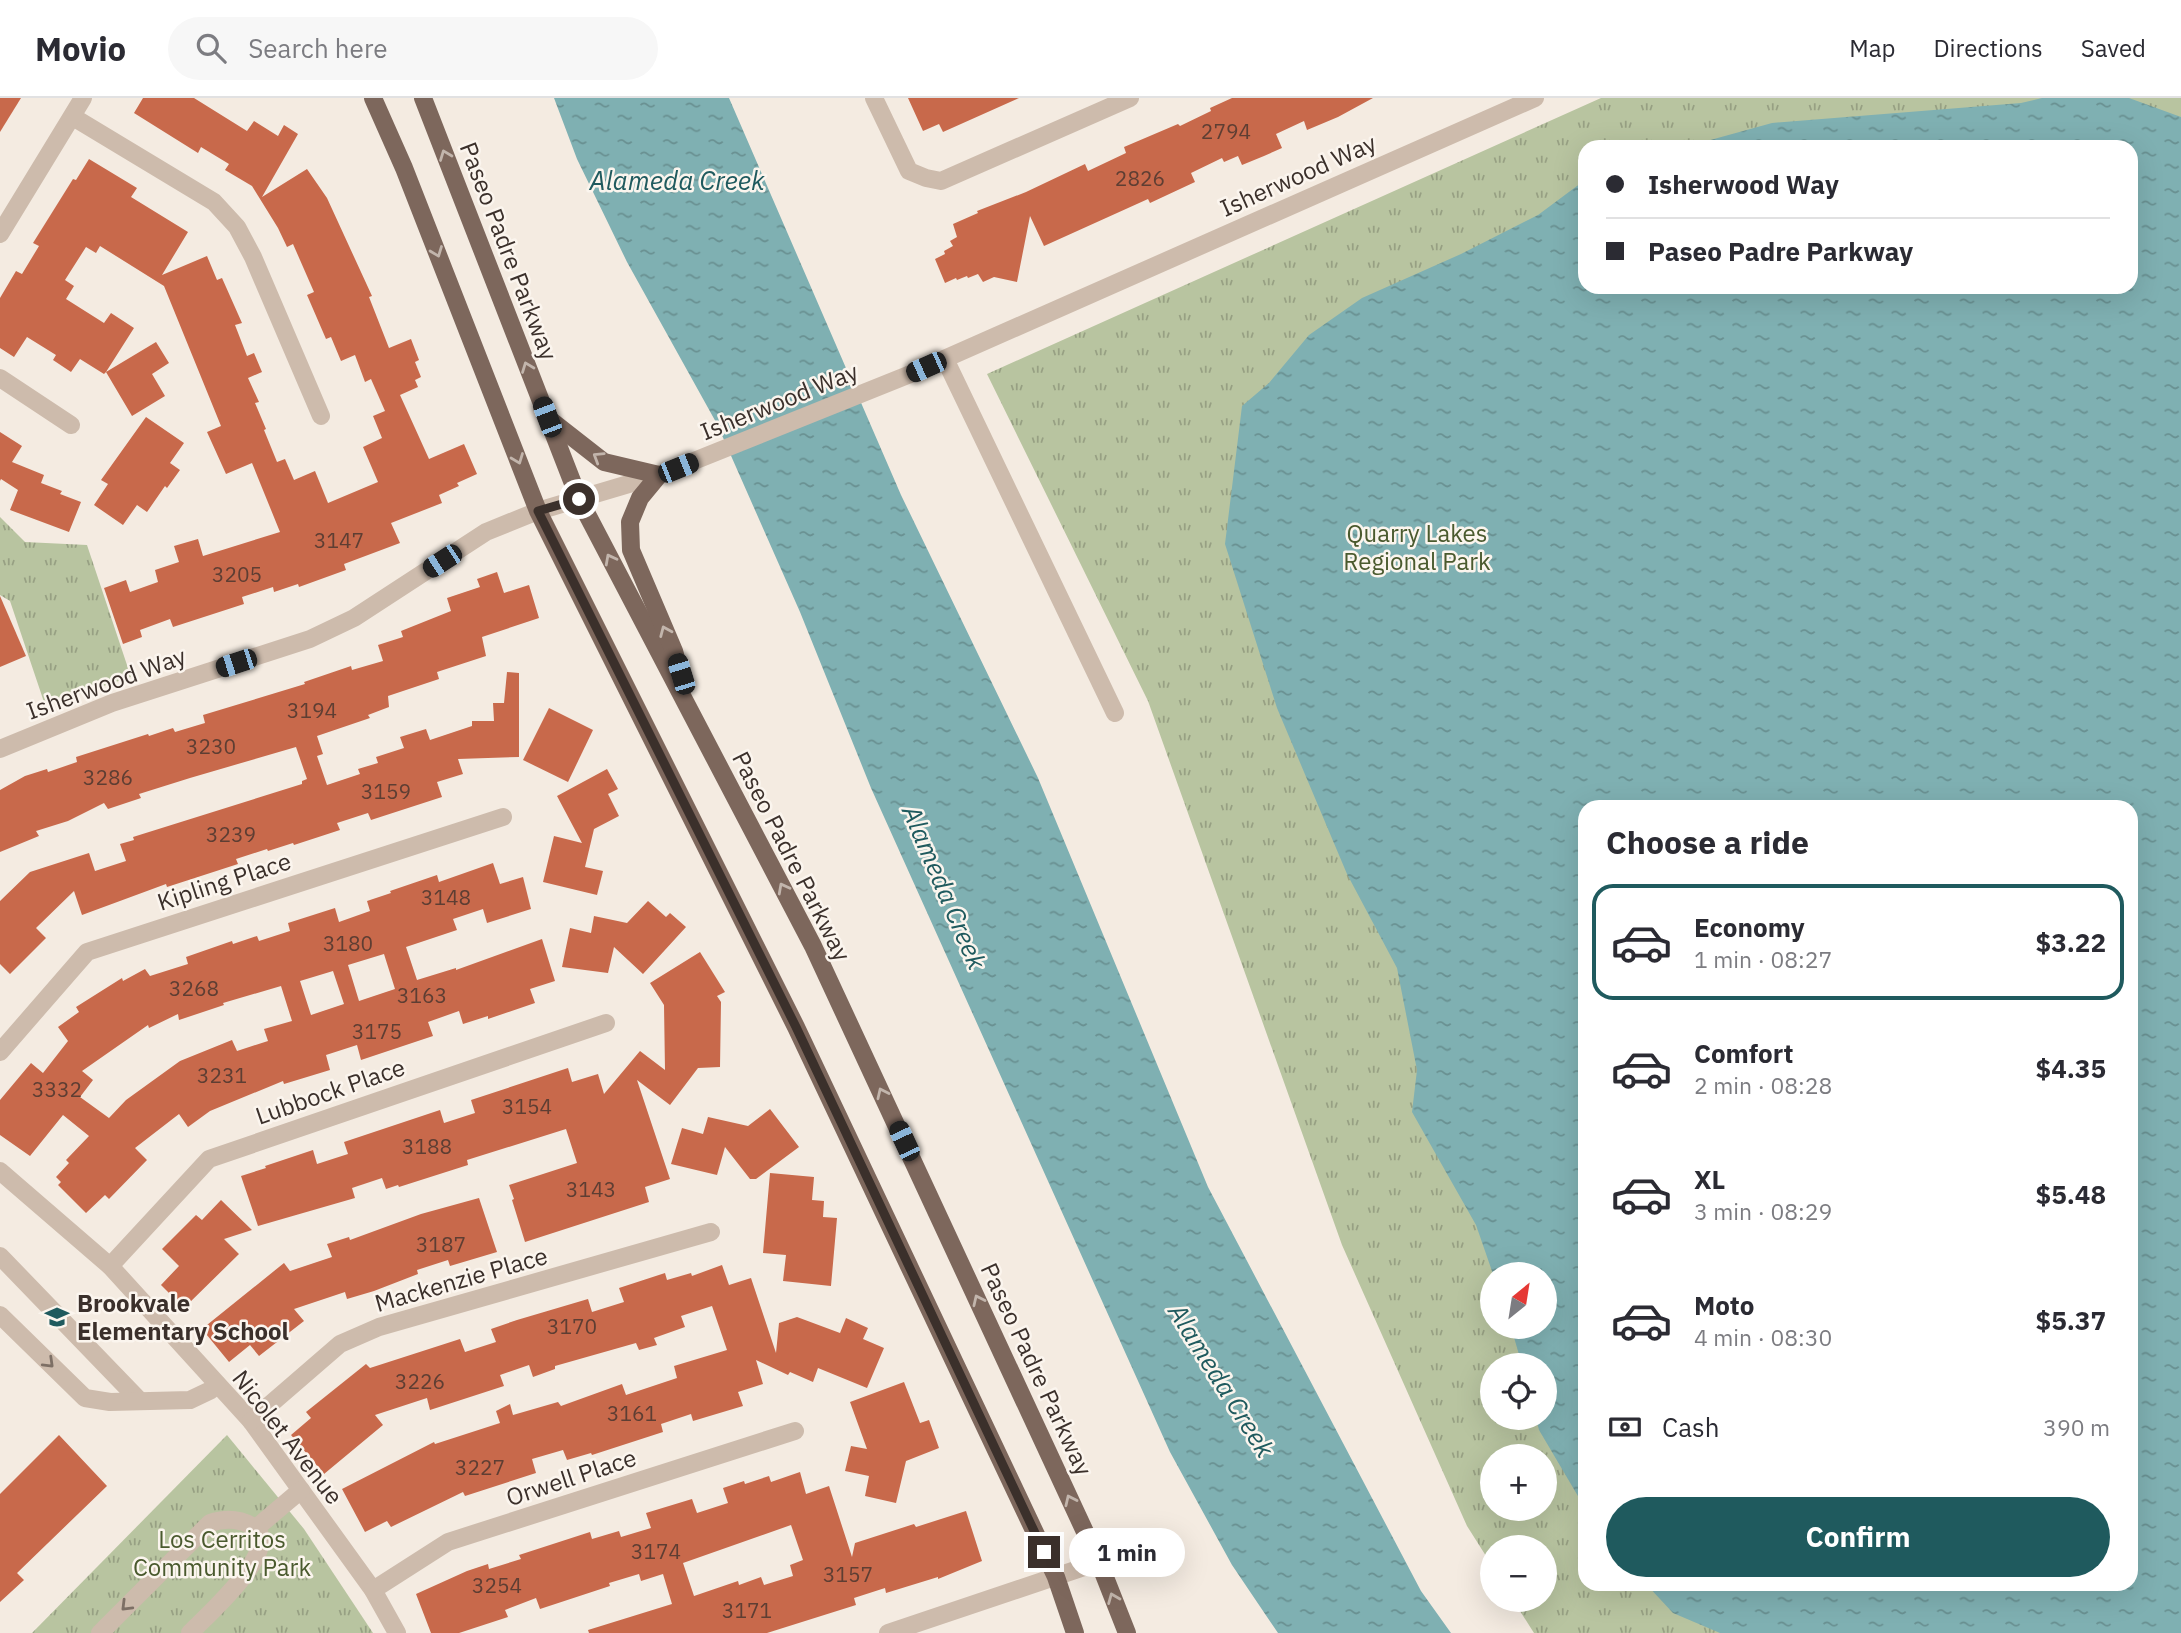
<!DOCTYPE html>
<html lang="en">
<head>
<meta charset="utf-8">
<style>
  :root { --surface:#fff; --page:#f7f7f7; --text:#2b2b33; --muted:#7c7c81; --line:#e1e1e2; --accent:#1f5a5e }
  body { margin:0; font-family:"IBM Plex Sans",sans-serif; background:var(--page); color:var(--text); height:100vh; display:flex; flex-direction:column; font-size:26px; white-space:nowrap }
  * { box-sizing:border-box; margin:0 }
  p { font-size:23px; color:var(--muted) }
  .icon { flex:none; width:38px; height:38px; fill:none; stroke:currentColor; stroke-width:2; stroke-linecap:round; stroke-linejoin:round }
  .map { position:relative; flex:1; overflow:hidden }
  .drawer { position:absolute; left:1578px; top:702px; width:560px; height:791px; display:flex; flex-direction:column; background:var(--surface); border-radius:21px; box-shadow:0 7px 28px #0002 }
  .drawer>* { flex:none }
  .hud { position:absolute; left:1578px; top:42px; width:560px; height:154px; border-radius:21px; box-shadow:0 7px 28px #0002; display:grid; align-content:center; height:154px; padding:0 28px; background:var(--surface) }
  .needle { width:46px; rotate:30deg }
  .tools { position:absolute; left:1480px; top:1164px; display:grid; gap:14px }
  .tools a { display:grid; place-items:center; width:77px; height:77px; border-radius:50%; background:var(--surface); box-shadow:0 7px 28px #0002; font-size:35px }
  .end { position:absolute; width:32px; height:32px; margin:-16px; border:9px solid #3b302b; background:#fff; box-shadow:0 0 0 4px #fff }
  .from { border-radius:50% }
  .bubble { position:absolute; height:49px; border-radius:24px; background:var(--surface); box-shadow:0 7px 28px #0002; font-size:23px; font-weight:700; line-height:49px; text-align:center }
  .car { position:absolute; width:21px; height:42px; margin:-21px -10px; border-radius:9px; box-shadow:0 0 5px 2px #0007; background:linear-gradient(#222 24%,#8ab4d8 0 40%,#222 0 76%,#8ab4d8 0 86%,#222 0) }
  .hud b { display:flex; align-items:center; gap:24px; height:66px; font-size:26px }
  .hud b+b { border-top:2px solid var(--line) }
  .hud i { width:18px; height:18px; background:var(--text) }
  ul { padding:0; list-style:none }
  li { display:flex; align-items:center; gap:21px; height:116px; margin:0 14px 10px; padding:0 14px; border:4px solid transparent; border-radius:21px }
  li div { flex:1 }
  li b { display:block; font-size:26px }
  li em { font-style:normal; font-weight:700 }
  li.current { border-color:var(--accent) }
  li>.icon { width:63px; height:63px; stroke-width:1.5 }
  h2 { padding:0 28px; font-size:32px; line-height:84px }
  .pay { display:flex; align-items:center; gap:18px; height:77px; padding:0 28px; font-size:26px }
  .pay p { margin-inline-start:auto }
  .button { display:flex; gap:14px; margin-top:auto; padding:14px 28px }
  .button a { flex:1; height:80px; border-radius:42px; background:var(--accent); color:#fff; font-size:28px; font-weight:700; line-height:80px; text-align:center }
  header { display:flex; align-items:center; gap:42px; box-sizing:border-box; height:98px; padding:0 35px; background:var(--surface); border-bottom:2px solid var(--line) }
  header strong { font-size:33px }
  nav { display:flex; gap:38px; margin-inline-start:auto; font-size:24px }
  .search { width:490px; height:63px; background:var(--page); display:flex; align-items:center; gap:18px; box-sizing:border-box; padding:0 24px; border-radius:38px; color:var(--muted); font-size:26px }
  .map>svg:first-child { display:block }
  .park { fill:url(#park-tufts); fill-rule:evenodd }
  .water { fill:url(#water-ripples) }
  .building { fill:#c8694b; fill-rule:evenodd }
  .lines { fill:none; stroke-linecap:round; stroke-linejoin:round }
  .minor { stroke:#cdbbac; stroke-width:18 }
  .major { stroke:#7d675c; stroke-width:18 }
  .oneway { stroke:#c2b5ac }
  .oneway2 { stroke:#7d6f65 }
  .route { stroke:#3b302b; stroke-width:9 }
  .labels { text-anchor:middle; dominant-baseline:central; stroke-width:5; stroke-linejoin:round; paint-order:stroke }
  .number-label { font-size:21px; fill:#5e3e33 }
  .street-label { font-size:24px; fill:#3b302b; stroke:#fbf5ee }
  .park-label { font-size:24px; fill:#4a5a2e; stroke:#fbf5ee }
  .poi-label { font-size:24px; font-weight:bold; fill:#3b302b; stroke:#fbf5ee; text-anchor:start }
  .water-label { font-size:26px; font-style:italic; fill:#1f5a5e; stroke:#fbf5ee }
</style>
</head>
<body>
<header>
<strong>Movio</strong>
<div class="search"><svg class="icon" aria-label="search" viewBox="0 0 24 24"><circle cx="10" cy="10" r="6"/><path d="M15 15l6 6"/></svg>Search here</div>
<nav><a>Map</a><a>Directions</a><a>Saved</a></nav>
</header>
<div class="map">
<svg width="2181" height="1535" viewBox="0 0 2181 1535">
  <defs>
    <pattern id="park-tufts" width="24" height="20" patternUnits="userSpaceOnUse" patternTransform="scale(1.75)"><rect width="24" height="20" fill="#b8c4a0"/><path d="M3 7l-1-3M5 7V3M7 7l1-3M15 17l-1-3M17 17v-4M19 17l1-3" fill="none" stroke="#97a083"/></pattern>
    <pattern id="water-ripples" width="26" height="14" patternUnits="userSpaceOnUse" patternTransform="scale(1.75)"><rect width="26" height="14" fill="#7fb0b2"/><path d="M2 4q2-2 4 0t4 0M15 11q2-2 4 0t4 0" fill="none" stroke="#699091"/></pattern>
  </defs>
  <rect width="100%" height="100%" fill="#f4ebe1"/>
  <g class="park">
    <path d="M1601,0H2181V1535H1534L1513,1502H1545V1449H1493V1469L1467,1428L1342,1147L1148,603L987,276ZM1586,49H2132V189H1586ZM1586,709H2132V1486H1586ZM1493,1176H1545V1228H1493ZM1493,1267H1545V1320H1493ZM1493,1358H1545V1410H1493Z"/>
    <path d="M0,419L25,444L87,447L131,579L45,607L10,503L0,497Z"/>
    <path d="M227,1337L304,1431L373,1535H32Z"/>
  </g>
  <g class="water">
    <path d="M554,0H729L901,397L1038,680L1208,1089L1421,1493L1451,1535H1278L1232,1467L1170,1354L871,690L800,514L717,326L627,164L577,61Z"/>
    <path d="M2042,0H2129L2181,19V1535H1720L1673,1515L1646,1486H2132V709H1586L1585,1410L1539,1332L1536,1320H1545V1267H1522L1511,1229L1545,1228V1176H1493L1476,1127L1412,1014L1417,972L1397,870L1347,776L1277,610L1225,446L1242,308L1269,285L1309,237L1362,200L1461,156L1538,117L1585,82L1586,189H2132V49H1685L1772,25L2021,5Z"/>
  </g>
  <g class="building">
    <path d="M0,0H21L0,34Z"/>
    <path d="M143,0H194L247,33L254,23L278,38L284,27L298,36L262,99L307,71L327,100L355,161L372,198L369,199L389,250L411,241L419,262L415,264L421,279L415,282L418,289L400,297L429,361L464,346L477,376L457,385L459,388L439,397L442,405L391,425L400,445L344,466L346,472L299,489L298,486L274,494L273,489L242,499L244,506L173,529L170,521L140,532L142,539L123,546L104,490L126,482L130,494L158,484L155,472L179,464L174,448L198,441L203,458L280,434L252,365L226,376L207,334L221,328L164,188L100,148L96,155L86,149L65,182L74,188L66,201L104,225L111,215L134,230L106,274L156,244L169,265L152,276L165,298L132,318L106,274L104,276L80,261L71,274L53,262L56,257L27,239L14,259L0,250V200L16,173L22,176L39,148L33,145L73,81L76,82L89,61L137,90L131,99L188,134L162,177L207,158L217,182L222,180L242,225L235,227L247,258L254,255L262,274L248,280L259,304L255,305L266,331L264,332L277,364L285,361L294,382L315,373L328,405L378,384L363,349L382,340L373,318L385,313L371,281L365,284L355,257L341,263L331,239L326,241L307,197L314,194L293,146L287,149L278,130L252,88L225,72L229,66L201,49L198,55L134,15Z"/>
    <path d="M908,0H1019L943,34L939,26L923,33Z"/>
    <path d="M1232,0H1373L1338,19L1307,32L1304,23L1276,36L1282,50L1264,58L1242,67L1238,58L1224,64L1222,60L1191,75L1195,84L1150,105L1148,101L1044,148L1030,118L1017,184L994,179L983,184L978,176L968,180L967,178L957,182L956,180L945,185L935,161L945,156L944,153L953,148L950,143L957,139L953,126L978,115L977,113L1026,94L1085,66L1088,73L1126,55L1124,49L1178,26L1180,28L1211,13L1210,10Z"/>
    <path d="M146,319L184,345L170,365L180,372L167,390L165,388L147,414L137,407L123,427L94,407L108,386L101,382Z"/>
    <path d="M0,334L22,348L12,364L44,377L41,385L62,393L60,396L81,404L69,434L10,412L18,392L1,381L0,383Z"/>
    <path d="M497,474L504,495L529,487L539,520L482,539L486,558L437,574L439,581L388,598L389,609L368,617L370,620L317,638L323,656L317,658L327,687L360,676L358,671L378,665L376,659L404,650L400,639L426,631L430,642L472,628V623H494L493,605H504L507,574L519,575V659L458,661L463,676L437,684L442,699L371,722L368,715L337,725L340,732L294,747L293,745L268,753L267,751L236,761L238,766L167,789L166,786L82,817L74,793L36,830L46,840L10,876L0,866V803L30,774L89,755L95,773L126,763L120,746L134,742L133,739L302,686V683L307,681L296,649L190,680L139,696L141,700L108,711L104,705L68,723L36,733L39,738L0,754V692L25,678L47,671L48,674L77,664L76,659L148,636L149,638L173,630L175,634L205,625L203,617L305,586L304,584L351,568L352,572L383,563L378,547L403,539L401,533L451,513L447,500L480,489L477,481Z"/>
    <path d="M0,498L26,558L0,569Z"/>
    <path d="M549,610L593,632L568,684L523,662Z"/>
    <path d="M607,671L618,691L608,696L619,718L594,731L585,769L603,773L597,797L543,784L554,738L582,745L557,698Z"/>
    <path d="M493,765L500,786L523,779L531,811L487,825L483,811L453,821L457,832L406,849L417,882L456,870V872L542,841L555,883L530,891L535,905L488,921V918L463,926L459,913L428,924L433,938L361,962L357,947L326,957L330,972L284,986L283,983L210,1013L188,1029L179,1016L135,1050L147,1062L109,1101L105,1097L86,1115L58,1087L61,1084L56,1079L69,1065L66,1062L89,1038L63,1017L30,1058L0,1037V1002L31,965L43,975L68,943L58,929L79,914L76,909L122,880L123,883L145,871L150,878L188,866L186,859L232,843L233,846L257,838L259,843L290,833L288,825L335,810L339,824L370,813L367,803L391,795L390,793L437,777L439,784ZM384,856L395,891L359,903L348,867ZM333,873L344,906L311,917L300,883ZM281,888L292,923L264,931L268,943L237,953L232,942L180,963L126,1002L109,1020L80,999L93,982L82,973L148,927L149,930L178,916L179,922L224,907L223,905Z"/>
    <path d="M648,803L666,819L670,815L686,829L643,876L614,849L608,875L562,869L570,830L591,835L594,818L627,825Z"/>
    <path d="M700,854L725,894L717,898L721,904L720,969L698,970L670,1007L637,982L670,1081L645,1089L649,1104L525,1144L512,1102L514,1101L509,1087L577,1065L566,1031L467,1062L468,1067L399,1089L398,1087L386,1091L382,1080L352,1090L355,1100L258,1128L241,1078L266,1070L265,1068L313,1052L317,1066L348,1056L344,1044L440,1012L444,1025L475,1015L471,1002L568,970L572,984L598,976L604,996L640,953L665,972L664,907L650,885Z"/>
    <path d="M770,1011L799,1049L756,1081H750L725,1049L717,1077L671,1066L682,1030L703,1036L708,1019L748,1028Z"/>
    <path d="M770,1075L814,1079L812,1102L824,1103L823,1119L837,1120L831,1188L783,1183L786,1157L763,1155Z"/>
    <path d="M479,1100L497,1154L450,1168L448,1162L417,1172L418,1176L374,1193L347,1201L345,1194L294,1211L304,1223L259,1258L250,1247L229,1264L202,1231L284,1165L290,1173L332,1159L327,1146L349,1139L350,1142L421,1116Z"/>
    <path d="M221,1102L252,1132L224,1141L239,1156L184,1210L161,1187L179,1168L162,1151L196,1117L202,1122Z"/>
    <path d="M722,1167L729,1187L751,1180L776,1255L779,1225L797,1219L840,1235L846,1220L868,1230L863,1241L884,1250L867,1290L818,1270L813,1284L790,1274L788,1277L756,1262L763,1286L738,1294L743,1308L693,1323L691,1316L661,1326L663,1334L592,1357L591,1355L567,1362L563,1352L532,1361L536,1375L465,1398L463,1394L391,1429L387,1423L365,1434L342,1391L434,1344L435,1346L500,1325L496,1313L510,1306L513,1317L558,1304L561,1308L622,1286L626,1297L677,1280L674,1268L727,1252L712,1208L681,1218L685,1229L654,1240L657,1247L639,1252L636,1245L555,1268V1271L533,1279L529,1267L500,1277L504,1288L430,1312L427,1300L375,1317L383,1327L324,1376L291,1337L311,1320L306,1314L366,1266L370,1270L460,1241L465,1254L496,1244L491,1231L517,1222L588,1201L592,1214L624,1204L619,1190L665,1175L667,1182L691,1175L692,1178Z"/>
    <path d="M904,1284L920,1325L929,1322L939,1350L906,1363L896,1405L865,1398L869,1378L845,1373L851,1348L867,1351L850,1304Z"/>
    <path d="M59,1337L107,1388L17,1475L24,1482L0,1504V1396Z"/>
    <path d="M800,1374L806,1396L829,1388L852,1459L855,1445L914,1426L916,1429L966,1413L982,1463L938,1481V1479L886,1495L885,1490L854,1500L856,1507L767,1535H589L588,1532L672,1506L663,1476L641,1483L639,1476L609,1485L610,1488L540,1511L536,1500L505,1512L508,1519L459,1535H431L416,1496L467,1473L488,1466L489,1471L521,1461L519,1457L590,1434L592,1441L619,1433L621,1439L651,1430L646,1415L692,1401L697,1415L728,1405L723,1390L744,1383L745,1386L769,1378L771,1384ZM791,1427L803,1462L790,1467L793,1478L764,1487L761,1479L739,1487L738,1483L694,1498L683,1465Z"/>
  </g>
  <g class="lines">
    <g class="minor">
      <path d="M874,0L909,73L926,80L941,83L1130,0"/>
      <path d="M73,19L214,104L237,129L253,159L321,318"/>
      <path d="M0,136L83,0"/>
      <path d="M945,261L1115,615"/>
      <path d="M0,280L71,327"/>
      <path d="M0,651L112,605L310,541L354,520L486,434L538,413L659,377L908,277L1535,0"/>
      <path d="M0,954L87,854L503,719"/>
      <path d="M0,1073L110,1168L251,1323L373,1492L397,1535"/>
      <path d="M0,1158L140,1303"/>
      <path d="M110,1168L209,1061L606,925"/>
      <path d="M0,1217L85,1300L110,1304L190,1302L211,1292L217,1286"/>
      <path d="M251,1323L340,1246L379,1229L711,1134"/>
      <path d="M256,1430L301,1392"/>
      <path d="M373,1492L448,1444L795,1333"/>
      <path d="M100,1535L210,1425C225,1420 238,1420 252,1428C287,1448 205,1519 190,1535"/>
      <path d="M888,1535L1099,1464"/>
    </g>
    <g class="major">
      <path d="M373,0L404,70L538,413L796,929L1056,1479L1075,1535"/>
      <path d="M423,0L579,401L813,848L1099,1464L1127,1535"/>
      <path d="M549,321L604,364L659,377L640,400L630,424L631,452L674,553L682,582"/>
    </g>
  </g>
  <defs><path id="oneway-chevron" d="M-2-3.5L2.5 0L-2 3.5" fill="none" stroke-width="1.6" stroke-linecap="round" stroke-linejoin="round" transform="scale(1.75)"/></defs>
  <g class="oneway">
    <use href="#oneway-chevron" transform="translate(445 57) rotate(-111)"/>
    <use href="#oneway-chevron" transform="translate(437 154) rotate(69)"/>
    <use href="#oneway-chevron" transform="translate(527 269) rotate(-111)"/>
    <use href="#oneway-chevron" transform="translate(598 359) rotate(-148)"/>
    <use href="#oneway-chevron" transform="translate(518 361) rotate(69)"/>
    <use href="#oneway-chevron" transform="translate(610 461) rotate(-118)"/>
    <use href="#oneway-chevron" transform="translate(665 533) rotate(-113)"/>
    <use href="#oneway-chevron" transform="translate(783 790) rotate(-118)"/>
    <use href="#oneway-chevron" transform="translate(882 995) rotate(-115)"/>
    <use href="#oneway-chevron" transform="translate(978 1202) rotate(-115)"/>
    <use href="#oneway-chevron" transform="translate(1070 1402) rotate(-115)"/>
    <use href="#oneway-chevron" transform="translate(1113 1500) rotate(-112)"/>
  </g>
  <g class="oneway2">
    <use href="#oneway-chevron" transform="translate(49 1265) rotate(44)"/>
    <use href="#oneway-chevron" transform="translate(126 1508) rotate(135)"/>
  </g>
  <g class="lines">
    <path class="route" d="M579,401L538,413L796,929L1044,1454"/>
  </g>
  <defs>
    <g id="school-bare" transform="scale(1.89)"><path d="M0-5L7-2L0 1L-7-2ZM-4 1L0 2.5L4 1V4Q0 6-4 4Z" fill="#1f5a5e" stroke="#fbf5ee" stroke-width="2.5" paint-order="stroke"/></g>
  </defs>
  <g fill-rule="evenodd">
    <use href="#school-bare" x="57" y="1219"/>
  </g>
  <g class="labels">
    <g class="number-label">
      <text x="1226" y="33">2794</text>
      <text x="1140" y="80">2826</text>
      <text x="339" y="442">3147</text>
      <text x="237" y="476">3205</text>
      <text x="312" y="612">3194</text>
      <text x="211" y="648">3230</text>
      <text x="108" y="679">3286</text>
      <text x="386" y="693">3159</text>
      <text x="231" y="736">3239</text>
      <text x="446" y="799">3148</text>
      <text x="348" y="845">3180</text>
      <text x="194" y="890">3268</text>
      <text x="422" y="897">3163</text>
      <text x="377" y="933">3175</text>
      <text x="222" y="977">3231</text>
      <text x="57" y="991">3332</text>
      <text x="527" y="1008">3154</text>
      <text x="427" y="1048">3188</text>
      <text x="591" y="1091">3143</text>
      <text x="441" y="1146">3187</text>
      <text x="572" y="1228">3170</text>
      <text x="420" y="1283">3226</text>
      <text x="632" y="1315">3161</text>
      <text x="480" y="1369">3227</text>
      <text x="656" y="1453">3174</text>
      <text x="848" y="1476">3157</text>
      <text x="497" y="1487">3254</text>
      <text x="747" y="1512">3171</text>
    </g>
    <g class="street-label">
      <text transform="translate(1298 77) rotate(-24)">Isherwood Way</text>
      <text transform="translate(509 153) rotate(69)">Paseo Padre Parkway</text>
      <text transform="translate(779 303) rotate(-22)">Isherwood Way</text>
      <text transform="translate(106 585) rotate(-20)">Isherwood Way</text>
      <text transform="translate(792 758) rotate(63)">Paseo Padre Parkway</text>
      <text transform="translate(224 783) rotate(-18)">Kipling Place</text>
      <text transform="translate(330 993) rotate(-19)">Lubbock Place</text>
      <text transform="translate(461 1181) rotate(-16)">Mackenzie Place</text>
      <text transform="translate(1037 1271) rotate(65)">Paseo Padre Parkway</text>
      <text transform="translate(288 1339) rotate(52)">Nicolet Avenue</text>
      <text transform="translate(571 1379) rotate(-18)">Orwell Place</text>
    </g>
    <g class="park-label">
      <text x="1417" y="435">Quarry Lakes<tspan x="1417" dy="28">Regional Park</tspan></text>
      <text x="222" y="1441">Los Cerritos<tspan x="222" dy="28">Community Park</tspan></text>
    </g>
    <g class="poi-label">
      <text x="77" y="1205">Brookvale<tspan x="77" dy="28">Elementary School</tspan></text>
    </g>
    <g class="water-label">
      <text x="677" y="82">Alameda Creek</text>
      <text transform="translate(945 789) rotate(67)">Alameda Creek</text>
      <text transform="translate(1222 1282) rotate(58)">Alameda Creek</text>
    </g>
  </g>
</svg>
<div class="tools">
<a><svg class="needle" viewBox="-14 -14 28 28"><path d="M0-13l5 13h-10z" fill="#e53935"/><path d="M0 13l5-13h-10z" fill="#7c7c81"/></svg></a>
<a><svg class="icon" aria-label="locate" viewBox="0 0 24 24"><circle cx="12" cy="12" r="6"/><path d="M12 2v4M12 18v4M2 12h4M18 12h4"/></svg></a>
<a>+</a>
<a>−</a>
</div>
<i class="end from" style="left:579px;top:401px"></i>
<i class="end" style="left:1044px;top:1454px"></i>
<div class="bubble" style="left:1069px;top:1430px;width:116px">1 min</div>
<i class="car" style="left:926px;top:269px;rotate:246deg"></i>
<i class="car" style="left:547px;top:319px;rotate:339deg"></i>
<i class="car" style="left:678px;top:370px;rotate:68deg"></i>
<i class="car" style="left:442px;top:463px;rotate:237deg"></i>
<i class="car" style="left:236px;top:565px;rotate:252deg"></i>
<i class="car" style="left:681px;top:576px;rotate:343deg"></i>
<i class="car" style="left:904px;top:1043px;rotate:335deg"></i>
<div class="hud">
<b><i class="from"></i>Isherwood Way</b>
<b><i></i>Paseo Padre Parkway</b>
</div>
<section class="drawer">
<h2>Choose a ride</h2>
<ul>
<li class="current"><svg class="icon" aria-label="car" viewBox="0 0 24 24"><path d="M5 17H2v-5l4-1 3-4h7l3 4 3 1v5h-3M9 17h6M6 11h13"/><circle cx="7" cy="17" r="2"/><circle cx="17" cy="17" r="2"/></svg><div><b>Economy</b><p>1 min · 08:27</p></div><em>$3.22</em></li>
<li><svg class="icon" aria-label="car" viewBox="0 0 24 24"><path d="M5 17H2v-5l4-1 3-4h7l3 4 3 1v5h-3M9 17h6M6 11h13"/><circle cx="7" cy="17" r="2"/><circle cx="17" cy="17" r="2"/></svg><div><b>Comfort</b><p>2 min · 08:28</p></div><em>$4.35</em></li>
<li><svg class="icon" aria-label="car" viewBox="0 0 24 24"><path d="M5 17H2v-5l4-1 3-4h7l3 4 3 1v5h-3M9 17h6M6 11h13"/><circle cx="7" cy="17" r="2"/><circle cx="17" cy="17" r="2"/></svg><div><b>XL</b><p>3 min · 08:29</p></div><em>$5.48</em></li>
<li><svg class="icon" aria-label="car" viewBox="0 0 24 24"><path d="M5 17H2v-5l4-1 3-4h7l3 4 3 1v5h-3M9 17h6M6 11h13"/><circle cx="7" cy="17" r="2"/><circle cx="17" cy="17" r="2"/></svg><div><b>Moto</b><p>4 min · 08:30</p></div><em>$5.37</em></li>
</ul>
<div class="pay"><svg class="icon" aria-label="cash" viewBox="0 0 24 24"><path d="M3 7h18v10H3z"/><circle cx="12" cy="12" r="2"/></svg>Cash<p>390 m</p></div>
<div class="button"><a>Confirm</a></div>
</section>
</div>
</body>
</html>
